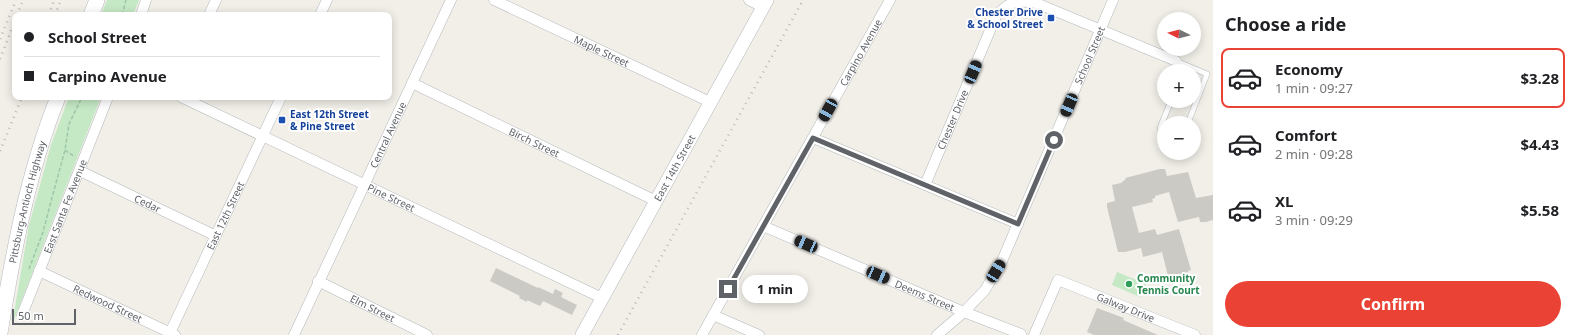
<!DOCTYPE html>
<html lang="en">
<head>
<meta charset="utf-8">
<style>
  :root { --surface:#fff; --page:#f2f2f2; --text:#202124; --muted:#757577; --line:#e0e0e0; --accent:#ea4335 }
  body { margin:0; font-family:"Noto Sans",sans-serif; background:var(--page); color:var(--text); height:100vh; display:flex; flex-direction:column; font-size:15px; white-space:nowrap }
  * { box-sizing:border-box; margin:0 }
  p { font-size:13px; color:var(--muted) }
  .icon { flex:none; width:22px; height:22px; fill:none; stroke:currentColor; stroke-width:2; stroke-linecap:round; stroke-linejoin:round }
  .map { position:relative; flex:1; overflow:hidden }
  .side { display:flex; flex-direction:column; background:var(--surface); width:360px }
  .side>* { flex:none }
  .guide { position:absolute; left:12px; top:12px; width:380px; height:88px; border-radius:8px; box-shadow:0 2px 10px #0003; display:grid; align-content:center; height:88px; padding:0 12px; background:var(--surface) }
  .needle { width:26px; rotate:276deg }
  .fabs { position:absolute; left:1157px; top:12px; display:grid; gap:8px }
  .fabs a { display:grid; place-items:center; width:44px; height:44px; border-radius:50%; background:var(--surface); box-shadow:0 2px 10px #0003; font-size:20px }
  .scale { position:absolute; left:12px; bottom:10px; width:64px; box-sizing:border-box; padding-left:4px; border:2px solid #5f6368; border-top:0; font-size:11px; line-height:14px; white-space:nowrap; color:#5f6368; -webkit-text-stroke:3px #fff; paint-order:stroke }
  .end { position:absolute; width:18px; height:18px; margin:-9px; border:5px solid #5f6368; background:#fff; box-shadow:0 0 0 2px #fff }
  .from { border-radius:50% }
  .bubble { position:absolute; height:28px; border-radius:14px; background:var(--surface); box-shadow:0 2px 10px #0003; font-size:13px; font-weight:700; line-height:28px; text-align:center }
  .car { position:absolute; width:12px; height:24px; margin:-12px -6px; border-radius:5px; box-shadow:0 0 3px 1px #0007; background:linear-gradient(#222 24%,#8ab4d8 0 40%,#222 0 76%,#8ab4d8 0 86%,#222 0) }
  .guide b { display:flex; align-items:center; gap:14px; height:38px; font-size:15px }
  .guide b+b { border-top:1px solid var(--line) }
  .guide i { width:10px; height:10px; background:var(--text) }
  ul { padding:0; list-style:none }
  li { display:flex; align-items:center; gap:12px; height:60px; margin:0 8px 6px; padding:0 4px; border:2px solid transparent; border-radius:8px }
  li div { flex:1 }
  li b { display:block; font-size:15px }
  li em { font-style:normal; font-weight:700 }
  li.active { border-color:var(--accent) }
  li>.icon { width:36px; height:36px; stroke-width:1.5 }
  h2 { padding:0 12px; font-size:18px; line-height:48px }
  .action { display:flex; gap:8px; margin-top:auto; padding:8px 12px }
  .action a { flex:1; height:46px; border-radius:24px; background:var(--accent); color:#fff; font-size:16px; font-weight:700; line-height:46px; text-align:center }
  main { display:flex; flex:1; min-height:0 }
  .map>svg:first-child { display:block }
  .green { fill:#c5e8c5 }
  .building { fill:#cccac5 }
  .lines { fill:none; stroke-linecap:round; stroke-linejoin:round }
  .service-casing { stroke:#b5b8bc; stroke-width:6 }
  .minor-casing { stroke:#b5b8bc; stroke-width:11 }
  .tertiary-casing { stroke:#b5b8bc; stroke-width:14 }
  .secondary-casing { stroke:#b6babf; stroke-width:16 }
  .path { stroke:#9cc7a9; stroke-width:1.5; stroke-dasharray:4 2; stroke-linecap:butt }
  .service { stroke:#fff; stroke-width:5 }
  .minor { stroke:#fff; stroke-width:10 }
  .tertiary { stroke:#fff; stroke-width:13 }
  .secondary { stroke:#fff; stroke-width:15 }
  .rail { stroke:#b6b7b8; stroke-width:2.5; stroke-dasharray:1 5; stroke-linecap:butt }
  .route { stroke:#5f6368; stroke-width:5 }
  .transit-dot { fill:#1a4fb4; stroke:#fff; stroke-width:1.5 }
  .leisure-dot { fill:#2e9e5b; stroke:#fff; stroke-width:1.5 }
  .labels { text-anchor:middle; dominant-baseline:central; stroke-width:4; stroke-linejoin:round; paint-order:stroke }
  .transit-label { font-size:10px; font-weight:bold; fill:#164399; stroke:#fff; text-anchor:end }
  .street-label { font-size:10px; fill:#5f6368; stroke:#fff }
  .leisure-label { font-size:10px; font-weight:bold; fill:#27864d; stroke:#fff; text-anchor:start }
</style>
</head>
<body>
<main>
<div class="map">
<svg width="1213" height="335" viewBox="0 0 1213 335">
  <rect width="100%" height="100%" fill="#f1efe8"/>
  <g class="green">
    <path d="M107,0H139L133,15H101Z"/>
    <path d="M69,97H101L12,325L29,225L51,145Z"/>
    <path d="M1117,272L1146,284L1140,297L1112,285Z"/>
  </g>
  <g class="building">
    <path d="M1160,169H1165L1167,176L1188,172L1196,198L1213,195V220L1206,222H1200L1199,217L1178,222L1169,192L1155,196V198L1152,199L1153,202L1132,207L1139,233L1155,229L1157,235L1179,229L1191,270L1188,271L1189,275L1174,279L1173,275L1168,276L1162,252L1143,257L1141,248L1125,252H1118L1107,207V203L1115,201L1112,185L1121,183L1126,179L1125,178Z"/>
    <path d="M496,268L538,288V287L553,294L555,289L563,293L561,297L577,305L572,315L543,301L540,306L527,300V302L519,298L520,296L490,281Z"/>
    <path d="M1097,308L1124,318L1123,320L1158,335H1094L1087,332Z"/>
  </g>
  <g class="lines">
    <g class="service-casing">
      <g id="service">
        <path d="M1176,61L1207,74L1188,123"/>
        <path d="M1183,71L1185,65"/>
        <path d="M1164,129L1160,128L1171,101"/>
      </g>
    </g>
    <g class="minor-casing">
      <g id="minor">
        <path id="s1" d="M494,0L710,102"/>
        <path d="M749,0L763,7"/>
        <path d="M141,15L146,0"/>
        <path d="M209,15L216,0"/>
        <path d="M320,15L327,0"/>
        <path id="s2" d="M412,83L656,201"/>
        <path id="s3" d="M181,97L602,298"/>
        <path d="M813,138L1018,224"/>
        <path id="s4" d="M80,171L216,236"/>
        <path id="s5" d="M925,185L996,16C1009,1 1017,0 1036,3L1176,61"/>
        <path id="s6" d="M763,226L964,312L1021,334"/>
        <path id="s7" d="M39,271L175,335"/>
        <path id="s8" d="M318,281L427,335"/>
        <path id="s9" d="M22,315L108,97"/>
        <path d="M713,315L759,335"/>
        <path id="s10" d="M169,335L281,97"/>
        <path id="s11" d="M294,335L451,0"/>
        <path id="s12" d="M702,335L890,0"/>
        <path id="s13" d="M937,335L964,312L985,290L1002,261L1113,0"/>
        <path id="s14" d="M1034,335L1058,280L1195,335"/>
      </g>
    </g>
    <g class="tertiary-casing">
      <g id="tertiary">
        <path id="s15" d="M582,335L767,0"/>
      </g>
    </g>
    <g class="secondary-casing">
      <g id="secondary">
        <path d="M91,15L97,0"/>
        <path id="s16" d="M0,333C13,253 28,172 58,97"/>
      </g>
    </g>
    <g class="path">
      <path d="M122,15L126,0"/>
      <path d="M65,150L75,157"/>
      <path d="M29,269L43,232L53,194L65,150L69,124L82,97"/>
    </g>
    <use href="#service" class="service"/>
    <use href="#minor" class="minor"/>
    <use href="#tertiary" class="tertiary"/>
    <use href="#secondary" class="secondary"/>
    <g class="rail">
      <path d="M17,15L23,0"/>
      <path d="M49,15L54,0"/>
      <path d="M55,15L61,0"/>
      <path d="M0,39L16,0"/>
      <path d="M0,59L15,21"/>
      <path d="M0,151L22,97"/>
      <path d="M618,335L803,0"/>
    </g>
  </g>
  <g class="lines">
    <path class="route" d="M728,289L813,138L1018,224L1054,140"/>
  </g>
  <g class="transit-dot">
    <rect x="1047" y="14" width="8" height="8" rx="2"/>
    <rect x="278" y="116" width="8" height="8" rx="2"/>
  </g>
  <circle class="leisure-dot" cx="1129" cy="284" r="4"/>
  <g class="labels">
    <g class="transit-label">
      <text x="1043" y="12">Chester Drive<tspan x="1043" dy="12">&amp; School Street</tspan></text>
      <text x="290" y="114" text-anchor="start">East 12th Street<tspan x="290" dy="12">&amp; Pine Street</tspan></text>
    </g>
    <g class="street-label">
      <text stroke="none"><textPath href="#s1" startOffset="119">Maple Street</textPath></text>
      <text stroke="none"><textPath href="#s12" startOffset="324">Carpino Avenue</textPath></text>
      <text stroke="none"><textPath href="#s13" startOffset="323">School Street</textPath></text>
      <text stroke="none"><textPath href="#s5" startOffset="71">Chester Drive</textPath></text>
      <text stroke="none"><textPath href="#s11" startOffset="221">Central Avenue</textPath></text>
      <text stroke="none"><textPath href="#s2" startOffset="136">Birch Street</textPath></text>
      <text stroke="none"><textPath href="#s15" startOffset="191">East 14th Street</textPath></text>
      <text stroke="none"><textPath href="#s3" startOffset="233">Pine Street</textPath></text>
      <text stroke="none"><textPath href="#s16" startOffset="134">Pittsburg-Antioch Highway</textPath></text>
      <text stroke="none"><textPath href="#s4" startOffset="75">Cedar</textPath></text>
      <text stroke="none"><textPath href="#s9" startOffset="117">East Santa Fe Avenue</textPath></text>
      <text stroke="none"><textPath href="#s10" startOffset="132">East 12th Street</textPath></text>
      <text stroke="none"><textPath href="#s6" startOffset="176">Deems Street</textPath></text>
      <text stroke="none"><textPath href="#s7" startOffset="76">Redwood Street</textPath></text>
      <text stroke="none"><textPath href="#s14" startOffset="133">Galway Drive</textPath></text>
      <text stroke="none"><textPath href="#s8" startOffset="61">Elm Street</textPath></text>
    </g>
    <g class="leisure-label">
      <text x="1137" y="278">Community<tspan x="1137" dy="12">Tennis Court</tspan></text>
    </g>
  </g>
</svg>
<div class="fabs">
<a><svg class="needle" viewBox="-14 -14 28 28"><path d="M0-13l5 13h-10z" fill="#e53935"/><path d="M0 13l5-13h-10z" fill="#757577"/></svg></a>
<a>+</a>
<a>−</a>
</div>
<div class="scale">50 m</div>
<i class="end from" style="left:1054px;top:140px"></i>
<i class="end" style="left:728px;top:289px"></i>
<div class="bubble" style="left:742px;top:275px;width:66px">1 min</div>
<i class="car" style="left:973px;top:72px;rotate:23deg"></i>
<i class="car" style="left:1069px;top:105px;rotate:203deg"></i>
<i class="car" style="left:828px;top:110px;rotate:209deg"></i>
<i class="car" style="left:806px;top:244px;rotate:293deg"></i>
<i class="car" style="left:996px;top:271px;rotate:31deg"></i>
<i class="car" style="left:878px;top:275px;rotate:113deg"></i>
<div class="guide">
<b><i class="from"></i>School Street</b>
<b><i></i>Carpino Avenue</b>
</div>
</div>
<section class="side">
<h2>Choose a ride</h2>
<ul>
<li class="active"><svg class="icon" aria-label="car" viewBox="0 0 24 24"><path d="M5 17H2v-5l4-1 3-4h7l3 4 3 1v5h-3M9 17h6M6 11h13"/><circle cx="7" cy="17" r="2"/><circle cx="17" cy="17" r="2"/></svg><div><b>Economy</b><p>1 min · 09:27</p></div><em>$3.28</em></li>
<li><svg class="icon" aria-label="car" viewBox="0 0 24 24"><path d="M5 17H2v-5l4-1 3-4h7l3 4 3 1v5h-3M9 17h6M6 11h13"/><circle cx="7" cy="17" r="2"/><circle cx="17" cy="17" r="2"/></svg><div><b>Comfort</b><p>2 min · 09:28</p></div><em>$4.43</em></li>
<li><svg class="icon" aria-label="car" viewBox="0 0 24 24"><path d="M5 17H2v-5l4-1 3-4h7l3 4 3 1v5h-3M9 17h6M6 11h13"/><circle cx="7" cy="17" r="2"/><circle cx="17" cy="17" r="2"/></svg><div><b>XL</b><p>3 min · 09:29</p></div><em>$5.58</em></li>
</ul>
<div class="action"><a>Confirm</a></div>
</section>
</main>
</body>
</html>
